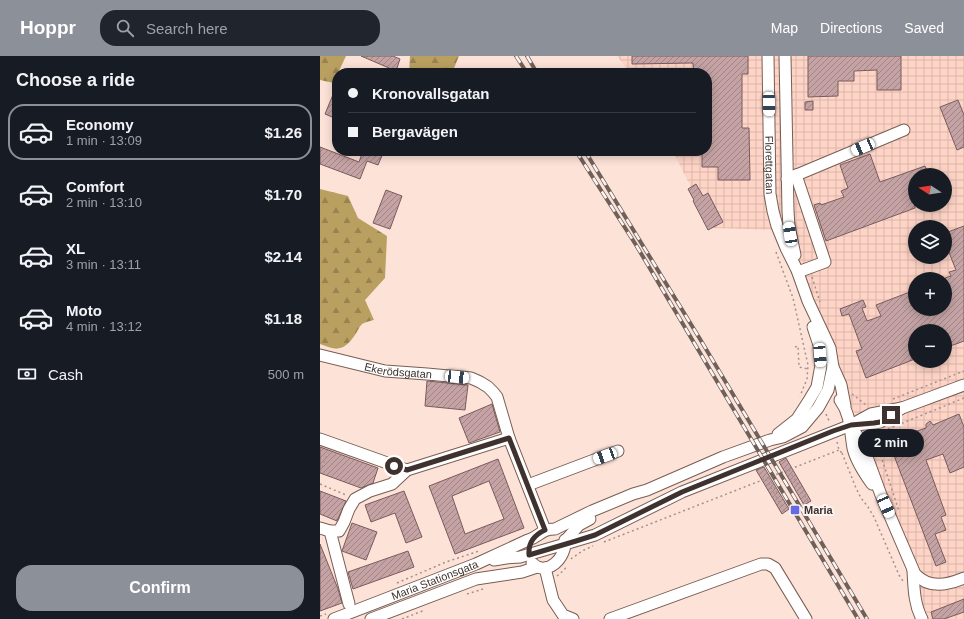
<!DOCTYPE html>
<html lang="en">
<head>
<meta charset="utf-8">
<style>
  :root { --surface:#171b24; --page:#20242c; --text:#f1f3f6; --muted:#9ea1a6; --line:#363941; --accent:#8c9099 }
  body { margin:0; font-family:Helvetica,sans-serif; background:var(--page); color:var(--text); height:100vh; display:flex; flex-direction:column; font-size:15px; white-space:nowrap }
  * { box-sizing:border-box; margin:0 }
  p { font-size:13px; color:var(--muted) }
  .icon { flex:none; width:22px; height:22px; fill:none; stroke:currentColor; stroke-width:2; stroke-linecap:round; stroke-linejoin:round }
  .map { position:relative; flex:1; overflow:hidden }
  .drawer { display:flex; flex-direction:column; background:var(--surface); width:320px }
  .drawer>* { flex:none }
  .banner { position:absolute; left:12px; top:12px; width:380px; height:88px; border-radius:16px; box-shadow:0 2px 10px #0003; display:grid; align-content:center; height:88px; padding:0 16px; background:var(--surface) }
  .needle { width:26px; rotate:282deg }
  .controls { position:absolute; left:588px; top:112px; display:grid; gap:8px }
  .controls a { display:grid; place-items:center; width:44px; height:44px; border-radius:50%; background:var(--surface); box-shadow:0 2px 10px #0003; font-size:20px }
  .end { position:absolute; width:18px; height:18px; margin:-9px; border:5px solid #3f322e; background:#fff; box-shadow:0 0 0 2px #fff }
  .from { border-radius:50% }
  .bubble { position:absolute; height:28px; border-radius:14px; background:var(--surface); box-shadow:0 2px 10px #0003; font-size:13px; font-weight:700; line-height:28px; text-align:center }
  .car { position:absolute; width:12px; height:24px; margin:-12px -6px; border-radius:5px; box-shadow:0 0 3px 1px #0007; background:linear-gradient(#fff 24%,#345 0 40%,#fff 0 76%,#345 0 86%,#fff 0) }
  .banner b { display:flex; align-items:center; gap:14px; height:38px; font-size:15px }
  .banner b+b { border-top:1px solid var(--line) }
  .banner i { width:10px; height:10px; background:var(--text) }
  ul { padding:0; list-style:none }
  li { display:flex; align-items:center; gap:12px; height:56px; margin:0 8px 6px; padding:0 8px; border:2px solid transparent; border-radius:16px }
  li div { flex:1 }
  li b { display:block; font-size:15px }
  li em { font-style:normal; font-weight:700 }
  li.on { border-color:var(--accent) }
  li>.icon { width:36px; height:36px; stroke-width:1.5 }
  h2 { padding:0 16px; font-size:18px; line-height:48px }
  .pay { display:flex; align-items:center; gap:10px; height:44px; padding:0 16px; font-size:15px }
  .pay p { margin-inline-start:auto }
  .action { display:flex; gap:8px; margin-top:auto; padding:8px 16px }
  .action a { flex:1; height:46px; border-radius:16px; background:var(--accent); color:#fff; font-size:16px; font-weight:700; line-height:46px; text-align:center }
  header { display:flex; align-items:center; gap:24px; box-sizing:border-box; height:56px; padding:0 20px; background:var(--accent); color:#fff }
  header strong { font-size:19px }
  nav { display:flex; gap:22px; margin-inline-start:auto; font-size:14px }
  .search { width:280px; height:36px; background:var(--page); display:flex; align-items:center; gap:10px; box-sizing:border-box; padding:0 14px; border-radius:16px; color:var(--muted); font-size:15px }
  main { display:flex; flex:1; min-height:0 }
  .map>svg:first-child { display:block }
  .industrial { fill:url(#industrial-grid); fill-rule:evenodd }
  .forest { fill:url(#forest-firs) }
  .building { fill:url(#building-hatch); stroke:#7a5b5d; fill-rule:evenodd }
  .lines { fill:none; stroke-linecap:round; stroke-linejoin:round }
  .minor-casing { stroke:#795d53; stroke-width:13 }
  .path { stroke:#a6918a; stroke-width:1.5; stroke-dasharray:2 3; stroke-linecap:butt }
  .minor { stroke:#fff; stroke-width:11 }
  .rail-casing { stroke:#70605a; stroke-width:4 }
  .rail { stroke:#fbf4f2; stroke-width:2.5; stroke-dasharray:8; stroke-linecap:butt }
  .route { stroke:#3f322e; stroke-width:5 }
  .poi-dot { fill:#676ae3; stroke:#fbf4f2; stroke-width:1.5 }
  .labels { text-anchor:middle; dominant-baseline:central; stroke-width:4; stroke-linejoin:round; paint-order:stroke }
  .street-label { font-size:11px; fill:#3f322e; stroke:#fbf4f2 }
  .poi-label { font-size:11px; font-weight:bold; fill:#3f322e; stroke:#fbf4f2; text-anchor:start }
</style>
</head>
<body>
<header>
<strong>Hoppr</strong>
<div class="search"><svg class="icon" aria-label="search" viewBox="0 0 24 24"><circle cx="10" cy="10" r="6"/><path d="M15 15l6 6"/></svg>Search here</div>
<nav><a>Map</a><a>Directions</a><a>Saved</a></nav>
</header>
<main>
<section class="drawer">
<h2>Choose a ride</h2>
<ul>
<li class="on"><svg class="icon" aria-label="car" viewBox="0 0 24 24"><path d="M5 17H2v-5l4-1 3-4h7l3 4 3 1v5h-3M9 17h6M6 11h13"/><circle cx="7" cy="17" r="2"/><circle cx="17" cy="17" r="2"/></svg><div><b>Economy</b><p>1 min · 13:09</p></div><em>$1.26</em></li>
<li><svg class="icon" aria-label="car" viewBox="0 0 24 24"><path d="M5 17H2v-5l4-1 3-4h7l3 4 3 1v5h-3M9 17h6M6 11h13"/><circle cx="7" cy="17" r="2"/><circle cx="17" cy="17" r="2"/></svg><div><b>Comfort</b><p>2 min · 13:10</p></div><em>$1.70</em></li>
<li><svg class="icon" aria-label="car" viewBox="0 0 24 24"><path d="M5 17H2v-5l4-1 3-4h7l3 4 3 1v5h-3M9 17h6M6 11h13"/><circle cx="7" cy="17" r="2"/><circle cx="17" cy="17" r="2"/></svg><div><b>XL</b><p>3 min · 13:11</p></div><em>$2.14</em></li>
<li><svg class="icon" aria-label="car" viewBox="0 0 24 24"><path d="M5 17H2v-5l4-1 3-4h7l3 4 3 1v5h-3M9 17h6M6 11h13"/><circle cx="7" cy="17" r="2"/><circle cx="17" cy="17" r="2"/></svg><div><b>Moto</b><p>4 min · 13:12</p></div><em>$1.18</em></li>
</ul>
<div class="pay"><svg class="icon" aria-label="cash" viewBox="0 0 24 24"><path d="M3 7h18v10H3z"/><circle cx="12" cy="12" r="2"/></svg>Cash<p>500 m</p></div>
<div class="action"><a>Confirm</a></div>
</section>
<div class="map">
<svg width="644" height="563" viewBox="0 0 644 563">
  <defs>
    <pattern id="industrial-grid" width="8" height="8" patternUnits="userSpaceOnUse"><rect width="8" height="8" fill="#fed4c6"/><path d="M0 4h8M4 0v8" fill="none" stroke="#dbb6aa"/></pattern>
    <pattern id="forest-firs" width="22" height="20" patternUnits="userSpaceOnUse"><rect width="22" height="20" fill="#b9a061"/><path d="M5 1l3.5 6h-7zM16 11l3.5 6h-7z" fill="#988350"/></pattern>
    <pattern id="building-hatch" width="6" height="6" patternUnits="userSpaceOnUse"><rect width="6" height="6" fill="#c5a3a4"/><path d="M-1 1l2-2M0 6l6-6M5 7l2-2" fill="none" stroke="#a18586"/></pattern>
  </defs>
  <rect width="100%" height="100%" fill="#fde2d8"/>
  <path class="industrial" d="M297,0H644V563H604L548,389L525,335L461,174L391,172L353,95H387V17H310ZM595,119H625V149H595ZM595,171H625V201H595ZM595,223H625V253H595ZM595,275H625V305H595Z"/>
  <g class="forest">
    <path d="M0,0H26L18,17H17V19L14,27L0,24Z"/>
    <path d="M90,0H139L132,17H89Z"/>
    <path d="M0,133L28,140L38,162L67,180L65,222L45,244L54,264C50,265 45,266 42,268C39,271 37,276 35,279C24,295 17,295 0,288Z"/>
  </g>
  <g class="building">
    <path d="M41,0H73L80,3L76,15Z"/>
    <path d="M312,0H428V18H422V72H429L430,124H398V111H382V95H387V17H374L373,7L312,8Z"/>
    <path d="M488,0H581V34H557V14L534,15V25H518V40L488,41Z"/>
    <path d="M17,29V63L5,58Z"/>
    <path d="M638,44L644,59V91L637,94L620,51Z"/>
    <path d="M493,45V54H485V46Z"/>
    <path d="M0,91L39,106L43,95H64L58,109L47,105L40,123L0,108Z"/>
    <path d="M550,98L560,126L605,110L609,119H595V152L506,185L494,149L500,147L501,149L524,141L521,135L528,132L520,109Z"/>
    <path d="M376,128L383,140L388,137L403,166L388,174L373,145L374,144L368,133Z"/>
    <path d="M66,134L82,140L70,173L53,167Z"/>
    <path d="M644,170V285L625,292V275H595V303L546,322L536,295L542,293L529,258L522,260L520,253L543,244L546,251L542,252L547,265L561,260L556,249L595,234V253H625V222L631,220L629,216L636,214L628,194L625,195V177Z"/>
    <path d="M107,325L148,329L145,354L105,350Z"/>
    <path d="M172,348L180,376L149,387L139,362Z"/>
    <path d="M639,358L644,371V411L630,417L623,398L606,404L626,459L621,461L626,474L615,478L626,506L616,510L602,473L570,389L573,383L606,372V368L610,365L613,369Z"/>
    <path d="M0,391L58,412L53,427L41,432L0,417Z"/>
    <path d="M466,402L491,445L484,449L459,406Z"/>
    <path d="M178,403L204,472L135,498L109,430ZM169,425L184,463L145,478L132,440Z"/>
    <path d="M444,411L469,453L462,458L436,414Z"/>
    <path d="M0,435L26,445L17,465L0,458Z"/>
    <path d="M84,435L102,481L86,487L75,457L51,466L45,449Z"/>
    <path d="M32,467L57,476L46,504L22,495Z"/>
    <path d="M0,488L18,533L22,547L0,555Z"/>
    <path d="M88,495L94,511L33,533L28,516Z"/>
    <path d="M644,543V556L624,563H613L611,556Z"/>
  </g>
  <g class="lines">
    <g class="minor-casing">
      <g id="minor">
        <path id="s1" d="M448,0L450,138L453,155L457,170L466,192L477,214L488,245L510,292L513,311L521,329L525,350"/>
        <path d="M465,0L468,155L469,170L475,199"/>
        <path d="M476,119L505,206L478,216"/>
        <path d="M467,123L584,74"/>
        <path id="s2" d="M0,299L65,315L107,318L151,322L160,326L168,331L173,336L177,341L189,382L225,474"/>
        <path d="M520,344C531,359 530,375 533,392C536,405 544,417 552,428"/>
        <path d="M531,369L543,390L561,439L595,518C609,533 627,529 644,522"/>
        <path d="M535,369L555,367L560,366L582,352L644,329"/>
        <path d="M458,378L477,363L488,346L497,331L501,309L499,289L493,271"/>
        <path d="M0,383L87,414L189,382"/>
        <path d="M208,429L298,395"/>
        <path d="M0,472L10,475H19L24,466L29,453L35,443L50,435L72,428L87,414"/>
        <path d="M10,475L29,548"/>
        <path d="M245,485L259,469L270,463"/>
        <path d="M174,504L186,502L200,501L245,488L275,479L362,436L531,369L551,358L582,352"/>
        <path d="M212,507C227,522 247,501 245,484"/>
        <path d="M225,512L233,544L243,559L253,563"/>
        <path d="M593,515C594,532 594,548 602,563"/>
        <path id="s3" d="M14,563L156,508L208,484C220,481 220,473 235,473L272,455L313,438L327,434L403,401L450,384L463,381L482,371L498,352L508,334L513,311"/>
        <path d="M51,563L156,523L202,516L217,511"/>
        <path d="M290,563L441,508H448L455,512L486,563"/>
      </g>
    </g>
    <g class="path">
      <path d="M456,196L473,242L488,309L487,323L480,340"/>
      <path d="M492,221L500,246"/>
      <path d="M475,291L478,290L479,311L488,313"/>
      <path d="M532,338L536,341L546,349"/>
      <path d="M573,343L644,315"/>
      <path d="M506,358L510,367"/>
      <path d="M568,373L644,342"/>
      <path d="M556,385L579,455"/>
      <path d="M517,386L519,394L522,397H523"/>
      <path d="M551,387L556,385L565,375"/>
      <path d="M522,397L536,432L541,442L548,451L554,461L579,519L583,525"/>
      <path d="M469,414L489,447L486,449"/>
      <path d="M466,415L472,427"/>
      <path d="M0,416L8,397"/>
      <path d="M449,422L457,437"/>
      <path d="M446,423L465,456L467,455"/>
      <path d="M0,428L26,439"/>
      <path d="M284,486L519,394"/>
      <path d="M251,503L252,502L264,494L273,490"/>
      <path d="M237,520L244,514L247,510"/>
      <path d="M77,527L126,506L159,495"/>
      <path d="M147,538L163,533"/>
      <path d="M0,560L6,558"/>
      <path d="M82,563L105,554"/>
    </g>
    <use href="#minor" class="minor"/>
    <g class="rail-casing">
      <g id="rail">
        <path d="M196,0L207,17"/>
        <path d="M207,0L217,17"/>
        <path d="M256,95L316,189L538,563"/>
        <path d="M265,95L380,283L547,563"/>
      </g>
    </g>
    <use href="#rail" class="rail"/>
  </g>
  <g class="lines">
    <path class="route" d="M74,410L87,414L189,382L225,474C214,479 208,487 209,499L256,485L275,479L362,436L513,375L531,369L554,367L560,366L571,359"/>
  </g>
  <rect class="poi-dot" x="470" y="449" width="10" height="10" rx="2"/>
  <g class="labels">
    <g class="street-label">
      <text stroke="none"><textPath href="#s1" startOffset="109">Florettgatan</textPath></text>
      <text stroke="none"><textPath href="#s2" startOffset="80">Ekerödsgatan</textPath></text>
      <text stroke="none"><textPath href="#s3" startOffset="108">Maria Stationsgata</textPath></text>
    </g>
    <g class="poi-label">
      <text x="484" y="454">Maria</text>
    </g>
  </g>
</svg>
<div class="controls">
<a><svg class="needle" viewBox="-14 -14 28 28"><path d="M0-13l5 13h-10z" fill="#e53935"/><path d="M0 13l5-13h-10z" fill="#9ea1a6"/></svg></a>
<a><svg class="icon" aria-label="layers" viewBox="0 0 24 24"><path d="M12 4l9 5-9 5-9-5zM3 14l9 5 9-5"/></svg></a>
<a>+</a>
<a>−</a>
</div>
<i class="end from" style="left:74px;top:410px"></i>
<i class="end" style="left:571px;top:359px"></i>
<div class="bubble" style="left:538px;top:373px;width:66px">2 min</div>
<i class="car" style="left:449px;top:48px;rotate:179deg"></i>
<i class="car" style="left:543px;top:91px;rotate:247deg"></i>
<i class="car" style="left:470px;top:178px;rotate:351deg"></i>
<i class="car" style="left:500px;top:299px;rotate:175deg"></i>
<i class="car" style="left:137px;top:321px;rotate:96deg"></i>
<i class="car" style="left:285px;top:400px;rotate:250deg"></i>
<i class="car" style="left:566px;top:450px;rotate:156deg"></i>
<div class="banner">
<b><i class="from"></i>Kronovallsgatan</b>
<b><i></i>Bergavägen</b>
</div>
</div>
</main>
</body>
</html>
